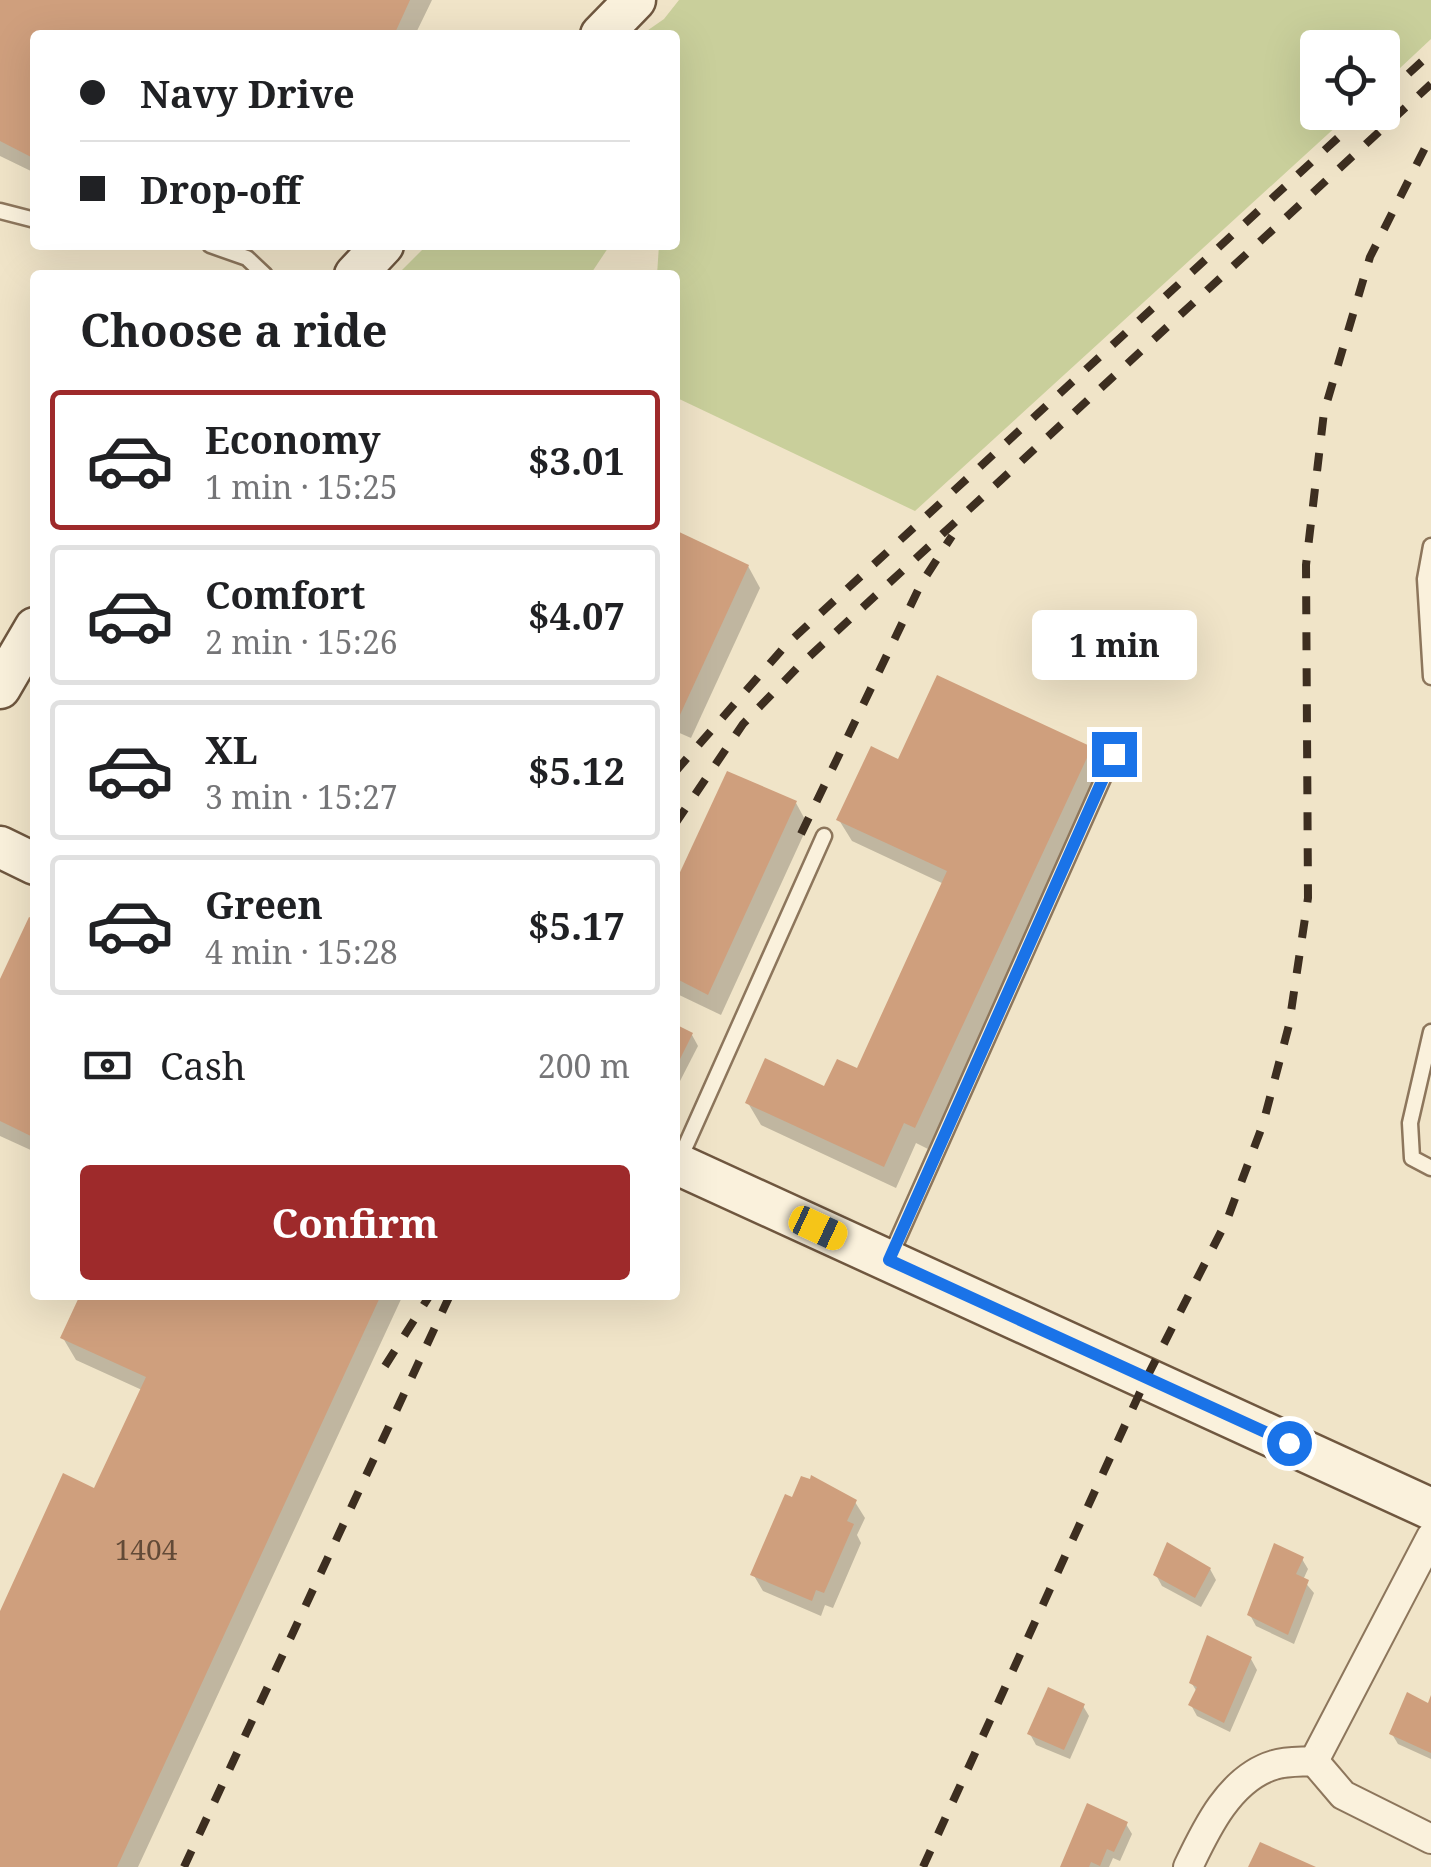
<!DOCTYPE html>
<html lang="en">
<head>
<meta charset="utf-8">
<style>
  :root { --surface:#fff; --page:#f2f2f2; --text:#202124; --muted:#757577; --line:#e0e0e0; --accent:#9e2a2b }
  body { margin:0; font-family:"Noto Serif",serif; background:var(--page); color:var(--text); height:100vh; display:flex; flex-direction:column; font-size:38px; white-space:nowrap }
  * { box-sizing:border-box; margin:0 }
  p { font-size:32px; color:var(--muted) }
  .icon { flex:none; width:55px; height:55px; fill:none; stroke:currentColor; stroke-width:2; stroke-linecap:round; stroke-linejoin:round }
  .map { position:relative; flex:1; overflow:hidden }
  .panel { position:absolute; left:30px; top:270px; width:650px; height:1030px; display:flex; flex-direction:column; background:var(--surface); border-radius:10px; box-shadow:0 10px 40px #0002 }
  .panel>* { flex:none }
  .banner { position:absolute; left:30px; top:30px; width:650px; height:220px; border-radius:10px; box-shadow:0 10px 40px #0002; display:grid; align-content:center; height:220px; padding:0 50px; background:var(--surface) }
  .buttons { position:absolute; left:1300px; top:30px; display:grid; gap:20px }
  .buttons a { display:grid; place-items:center; width:100px; height:100px; border-radius:10px; background:var(--surface); box-shadow:0 10px 40px #0002; font-size:50px }
  .end { position:absolute; width:45px; height:45px; margin:-22px; border:12px solid #1a73e8; background:#fff; box-shadow:0 0 0 5px #fff }
  .from { border-radius:50% }
  .bubble { position:absolute; height:70px; border-radius:10px; background:var(--surface); box-shadow:0 10px 40px #0002; font-size:32px; font-weight:700; line-height:70px; text-align:center }
  .car { position:absolute; width:30px; height:60px; margin:-30px -15px; border-radius:12px; box-shadow:0 0 8px 2px #0007; background:linear-gradient(#f5c518 24%,#345 0 40%,#f5c518 0 76%,#345 0 86%,#f5c518 0) }
  .banner b { display:flex; align-items:center; gap:35px; height:95px; font-size:38px }
  .banner b+b { border-top:2px solid var(--line) }
  .banner i { width:25px; height:25px; background:var(--text) }
  ul { padding:0; list-style:none }
  li { display:flex; align-items:center; gap:30px; height:140px; margin:0 20px 15px; padding:0 30px; border:5px solid var(--line); border-radius:10px }
  li div { flex:1 }
  li b { display:block; font-size:38px }
  li em { font-style:normal; font-weight:700 }
  li.on { border-color:var(--accent) }
  li>.icon { width:90px; height:90px; stroke-width:1.5 }
  h2 { padding:0 50px; font-size:45px; line-height:120px }
  .pay { display:flex; align-items:center; gap:25px; height:110px; padding:0 50px; font-size:38px }
  .pay p { margin-inline-start:auto }
  .action { display:flex; gap:20px; margin-top:auto; padding:20px 50px }
  .action a { flex:1; height:115px; border-radius:10px; background:var(--accent); color:#fff; font-size:40px; font-weight:700; line-height:115px; text-align:center }
  .map>svg:first-child { display:block }
  .green { fill:#c9cf9b }
  .shadow { fill:#0003 }
  .building { fill:#cf9f7d }
  .lines { fill:none; stroke-linecap:round; stroke-linejoin:round }
  .lane-casing { stroke:#8d765c; stroke-width:19 }
  .street-casing { stroke:#8d765c; stroke-width:32 }
  .secondary-casing { stroke:#6f573f; stroke-width:45 }
  .lane { stroke:#faf1dc; stroke-width:14 }
  .street { stroke:#faf1dc; stroke-width:28 }
  .secondary { stroke:#faf1dc; stroke-width:40 }
  .rail { stroke:#3d2e20; stroke-width:8; stroke-dasharray:18 18; stroke-linecap:butt }
  .route { stroke:#1a73e8; stroke-width:12 }
  .labels { text-anchor:middle; dominant-baseline:central; stroke-width:10; stroke-linejoin:round; paint-order:stroke }
  .number-label { font-size:28px; fill:#624a37 }
</style>
</head>
<body>
<div class="map">
<svg width="1431" height="1867" viewBox="0 0 1431 1867">
  <rect width="100%" height="100%" fill="#f0e4c8"/>
  <g class="green">
    <path d="M679,0H1431V39L1383,84L1382,48H1318V112L1351,113L915,511L675,397V275H657L659,245H675V35H641L664,19Z"/>
    <path d="M427,245H610L590,275H397Z"/>
  </g>
  <g class="shadow">
    <path d="M0,0H432L415,35H35V173L0,156Z"/>
    <path d="M675,533L748,566L760,588L691,738L675,731Z"/>
    <path d="M1090,748L1103,770L928,1149L916,1143L896,1188L761,1125L748,1103L826,1089L858,1071L944,884L852,841L839,820L899,762Z"/>
    <path d="M796,803L808,825L721,1015L675,993V889Z"/>
    <path d="M35,923V1152L0,1136V985Z"/>
    <path d="M675,1027L692,1035L698,1046L679,1083Z"/>
    <path d="M83,1295H403L138,1867H0V1617L95,1491L142,1390L76,1360L63,1338Z"/>
    <path d="M793,1501L855,1502L865,1518L857,1535L861,1543L833,1608L825,1605L821,1616L763,1591L753,1574Z"/>
    <path d="M1302,1559L1308,1569L1303,1580L1314,1593L1294,1644L1256,1626L1250,1615Z"/>
    <path d="M1210,1569L1216,1580L1201,1607L1162,1586L1156,1575Z"/>
    <path d="M1251,1659L1257,1670L1230,1732L1197,1716L1191,1705L1197,1692L1191,1682Z"/>
    <path d="M1431,1701V1759L1398,1744L1392,1734Z"/>
    <path d="M1083,1706L1089,1716L1070,1759L1036,1745L1030,1734Z"/>
    <path d="M1126,1824L1132,1834L1120,1861L1113,1858L1109,1867H1063Z"/>
  </g>
  <g class="building">
    <path d="M0,0H410L394,35H35V159L0,141Z"/>
    <path d="M675,530L749,565L679,717L675,716Z"/>
    <path d="M937,675L1092,747L915,1128L904,1123L884,1167L745,1103L765,1058L824,1086L837,1059L857,1068L947,871L836,820L871,746L898,759Z"/>
    <path d="M727,771L797,801L708,995L675,978V883Z"/>
    <path d="M29,917L35,920V1138L0,1121V979Z"/>
    <path d="M675,1024L693,1033L675,1069Z"/>
    <path d="M80,1295H381L117,1867H0V1611L63,1473L94,1488L146,1377L60,1338Z"/>
    <path d="M811,1475L857,1500L847,1521L854,1524L824,1593L816,1590L812,1601L750,1575L785,1494L792,1497L801,1476L810,1479Z"/>
    <path d="M1167,1542L1211,1568L1195,1598L1153,1575Z"/>
    <path d="M1274,1543L1304,1557L1296,1574L1309,1580L1288,1635L1247,1615Z"/>
    <path d="M1207,1635L1252,1657L1224,1723L1188,1705L1197,1687L1189,1683Z"/>
    <path d="M1048,1687L1085,1704L1064,1750L1027,1734Z"/>
    <path d="M1407,1692L1428,1703L1431,1695V1753L1389,1734Z"/>
    <path d="M1087,1803L1128,1822L1114,1852L1107,1849L1100,1866L1091,1862L1089,1867H1060Z"/>
    <path d="M1260,1842L1316,1867H1248Z"/>
  </g>
  <g class="lines">
    <g class="lane-casing">
      <g id="lane">
        <path d="M0,211L35,220"/>
        <path d="M210,245L247,258L265,275"/>
        <path d="M1431,546L1425,579L1431,677"/>
        <path d="M1431,1032L1410,1123L1412,1158L1431,1168"/>
        <path d="M678,1163L824,836"/>
        <path d="M889,1259L1114,754"/>
      </g>
    </g>
    <g class="street-casing">
      <g id="street">
        <path d="M1314,1761L1431,1537"/>
        <path d="M1314,1761L1343,1795L1431,1839"/>
        <path d="M1188,1867C1206,1829 1230,1778 1274,1765C1286,1761 1301,1762 1314,1761"/>
      </g>
    </g>
    <g class="secondary-casing">
      <g id="secondary">
        <path d="M601,35L635,0"/>
        <path d="M355,275L383,245"/>
        <path d="M0,688L35,628"/>
        <path d="M0,847L35,864"/>
        <path d="M675,1163L1431,1509"/>
      </g>
    </g>
    <use href="#lane" class="lane"/>
    <use href="#street" class="street"/>
    <use href="#secondary" class="secondary"/>
    <g class="rail">
      <path d="M1382,98L1431,53"/>
      <path d="M675,772L786,645L1366,112"/>
      <path d="M675,824L743,724L799,666L1431,84"/>
      <path d="M801,834L921,584L952,536"/>
      <path d="M385,1366L430,1295"/>
      <path d="M184,1867L450,1295"/>
      <path d="M923,1867L1147,1377L1227,1220L1263,1124L1289,1025L1308,898L1306,565L1324,412L1370,257L1431,136"/>
    </g>
  </g>
  <g class="lines">
    <path class="route" d="M1114,754L889,1260L1289,1443"/>
  </g>
  <g class="labels">
    <g class="number-label">
      <text x="146" y="1549">1404</text>
    </g>
  </g>
</svg>
<div class="buttons">
<a><svg class="icon" aria-label="locate" viewBox="0 0 24 24"><circle cx="12" cy="12" r="6"/><path d="M12 2v4M12 18v4M2 12h4M18 12h4"/></svg></a>
</div>
<i class="end from" style="left:1289px;top:1443px"></i>
<i class="end" style="left:1114px;top:754px"></i>
<div class="bubble" style="left:1032px;top:610px;width:165px">1 min</div>
<i class="car" style="left:818px;top:1228px;rotate:115deg"></i>
<div class="banner">
<b><i class="from"></i>Navy Drive</b>
<b><i></i>Drop-off</b>
</div>
<section class="panel">
<h2>Choose a ride</h2>
<ul>
<li class="on"><svg class="icon" aria-label="car" viewBox="0 0 24 24"><path d="M5 17H2v-5l4-1 3-4h7l3 4 3 1v5h-3M9 17h6M6 11h13"/><circle cx="7" cy="17" r="2"/><circle cx="17" cy="17" r="2"/></svg><div><b>Economy</b><p>1 min · 15:25</p></div><em>$3.01</em></li>
<li><svg class="icon" aria-label="car" viewBox="0 0 24 24"><path d="M5 17H2v-5l4-1 3-4h7l3 4 3 1v5h-3M9 17h6M6 11h13"/><circle cx="7" cy="17" r="2"/><circle cx="17" cy="17" r="2"/></svg><div><b>Comfort</b><p>2 min · 15:26</p></div><em>$4.07</em></li>
<li><svg class="icon" aria-label="car" viewBox="0 0 24 24"><path d="M5 17H2v-5l4-1 3-4h7l3 4 3 1v5h-3M9 17h6M6 11h13"/><circle cx="7" cy="17" r="2"/><circle cx="17" cy="17" r="2"/></svg><div><b>XL</b><p>3 min · 15:27</p></div><em>$5.12</em></li>
<li><svg class="icon" aria-label="car" viewBox="0 0 24 24"><path d="M5 17H2v-5l4-1 3-4h7l3 4 3 1v5h-3M9 17h6M6 11h13"/><circle cx="7" cy="17" r="2"/><circle cx="17" cy="17" r="2"/></svg><div><b>Green</b><p>4 min · 15:28</p></div><em>$5.17</em></li>
</ul>
<div class="pay"><svg class="icon" aria-label="cash" viewBox="0 0 24 24"><path d="M3 7h18v10H3z"/><circle cx="12" cy="12" r="2"/></svg>Cash<p>200 m</p></div>
<div class="action"><a>Confirm</a></div>
</section>
</div>
</body>
</html>
